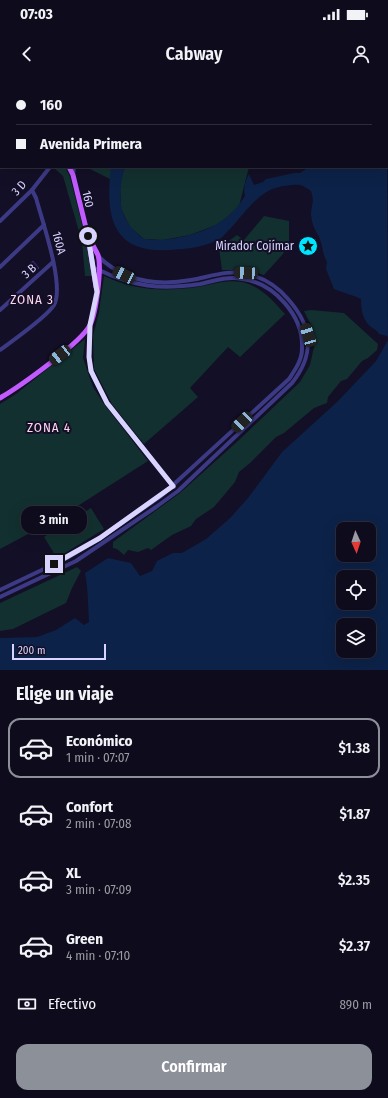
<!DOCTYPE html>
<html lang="es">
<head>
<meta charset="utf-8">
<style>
  :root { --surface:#0e0b1c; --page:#1c1929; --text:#f1f3f6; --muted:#9b9ba3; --line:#2e2b3b; --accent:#8c9099 }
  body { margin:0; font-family:"Fira Sans Condensed",sans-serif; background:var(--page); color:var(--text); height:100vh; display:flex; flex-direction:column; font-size:15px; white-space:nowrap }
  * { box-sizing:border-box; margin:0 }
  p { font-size:13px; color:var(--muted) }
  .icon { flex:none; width:22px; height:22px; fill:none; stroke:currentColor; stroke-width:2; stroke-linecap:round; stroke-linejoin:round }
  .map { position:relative; height:590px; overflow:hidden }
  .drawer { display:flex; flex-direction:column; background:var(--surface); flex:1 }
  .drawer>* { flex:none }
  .hud { position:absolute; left:0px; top:0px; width:388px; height:88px; box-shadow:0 4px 16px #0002,0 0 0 1px var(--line); display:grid; align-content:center; height:88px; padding:0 16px; background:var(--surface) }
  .needle { width:26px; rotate:177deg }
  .buttons { position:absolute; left:336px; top:442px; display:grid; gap:8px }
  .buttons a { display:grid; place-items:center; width:40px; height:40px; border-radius:8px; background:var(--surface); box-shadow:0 4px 16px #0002,0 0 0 1px var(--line); font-size:20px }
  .scale { position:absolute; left:12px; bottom:10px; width:94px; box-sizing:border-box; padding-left:4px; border:2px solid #d9d4ff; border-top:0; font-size:11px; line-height:14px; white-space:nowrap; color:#d9d4ff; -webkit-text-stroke:3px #130f26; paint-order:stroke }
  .end { position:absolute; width:18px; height:18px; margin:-9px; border:5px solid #d9d4ff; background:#111; box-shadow:0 0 0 2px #111 }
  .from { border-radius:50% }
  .bubble { position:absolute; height:28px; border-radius:12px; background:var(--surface); box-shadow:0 4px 16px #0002,0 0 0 1px var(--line); font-size:13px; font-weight:600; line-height:28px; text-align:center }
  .car { position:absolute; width:12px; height:24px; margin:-12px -6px; border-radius:5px; box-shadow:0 0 3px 1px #0007; background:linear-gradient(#222 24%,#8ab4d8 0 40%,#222 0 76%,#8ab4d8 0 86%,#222 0) }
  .hud b { display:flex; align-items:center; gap:14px; height:38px; font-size:15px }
  .hud b+b { border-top:1px solid var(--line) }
  .hud i { width:10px; height:10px; background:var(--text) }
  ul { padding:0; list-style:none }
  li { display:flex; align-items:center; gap:12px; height:60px; margin:0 8px 6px; padding:0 8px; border:2px solid transparent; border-radius:12px }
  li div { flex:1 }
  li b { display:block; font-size:15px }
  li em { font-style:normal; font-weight:600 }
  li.current { border-color:var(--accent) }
  li>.icon { width:36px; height:36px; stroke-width:1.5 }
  h2 { padding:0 16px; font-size:18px; line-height:48px }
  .pay { display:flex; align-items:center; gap:10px; height:44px; padding:0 16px; font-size:15px }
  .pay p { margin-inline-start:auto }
  .primary-button { display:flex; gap:8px; margin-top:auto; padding:8px 16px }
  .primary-button a { flex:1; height:46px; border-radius:12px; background:var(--accent); color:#fff; font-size:16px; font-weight:600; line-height:46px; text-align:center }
  .status { display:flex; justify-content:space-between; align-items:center; height:28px; padding:0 20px; background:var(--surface); direction:ltr }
  .status svg { height:11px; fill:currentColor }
  header { display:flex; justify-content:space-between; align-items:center; height:52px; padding:0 16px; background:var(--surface); font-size:18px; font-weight:600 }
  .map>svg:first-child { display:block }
  .green { fill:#12302f }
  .water { fill:#0c2248; fill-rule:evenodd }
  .building { fill:#241b47; stroke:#3b2d73 }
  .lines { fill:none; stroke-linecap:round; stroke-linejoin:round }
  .minor { stroke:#3d3a85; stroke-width:4 }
  .major { stroke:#c25bff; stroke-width:5 }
  .route { stroke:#d9d4ff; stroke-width:5 }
  .labels { text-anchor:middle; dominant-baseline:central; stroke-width:4; stroke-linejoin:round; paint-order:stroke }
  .street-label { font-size:12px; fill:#d9d4ff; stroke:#130f26 }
  .poi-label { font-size:12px; fill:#d9d4ff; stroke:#130f26; text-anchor:end }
  .neighbourhood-label { font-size:13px; letter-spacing:1px; fill:#ffd6f0; stroke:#130f26 }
</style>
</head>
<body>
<div class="status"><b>07:03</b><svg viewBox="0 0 49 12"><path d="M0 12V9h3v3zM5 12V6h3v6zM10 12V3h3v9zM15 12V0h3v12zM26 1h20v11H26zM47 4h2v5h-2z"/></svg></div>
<header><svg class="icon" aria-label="back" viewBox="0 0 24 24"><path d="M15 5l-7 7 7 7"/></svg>Cabway<svg class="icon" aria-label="person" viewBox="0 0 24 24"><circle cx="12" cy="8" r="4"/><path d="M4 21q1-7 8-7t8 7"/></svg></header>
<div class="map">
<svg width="388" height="590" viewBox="0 0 388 590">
  <rect width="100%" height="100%" fill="#130f26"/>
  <g class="green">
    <path d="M55,87H65L70,97L86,160L92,196H85L82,162L63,96L54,88Z"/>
    <path d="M86,87H249L239,126L226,138L216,145L190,155L163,160L144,159L130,147L121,129L120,104Z"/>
    <path d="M264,136L289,141V161L283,174L264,195L245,190H222L219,168L237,155L244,160Z"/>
    <path d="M104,196C135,210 157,211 191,208C211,206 231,196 251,205C265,211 275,223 285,234L240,277L228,267L190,308L198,317L144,364L112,324L94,289L93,256L99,232Z"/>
    <path d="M311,230L344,233L378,264L377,270L368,278L362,281L347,299L341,301L328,317L327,323L314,328L284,353L276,357L250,383L239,392L235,402L214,427L196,439L191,446L172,455L151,470L148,468L138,472L128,470L124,475L117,469L113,468V462L180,413L239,360L300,302L310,285L314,267L312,247L304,231Z"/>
    <path d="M85,259L83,278L93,307L104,324L148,381L62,436L0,469V324L16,314Z"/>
    <path d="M91,428L104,449L57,478L44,457Z"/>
    <path d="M77,487L81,491L72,508L66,523L13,549L0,551V523Z"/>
  </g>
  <g class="water">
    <path d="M387,61L388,258L387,256L379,254C376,249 373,249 370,246C362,239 361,228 361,219C351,214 343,213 334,209L326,189L327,182C322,174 323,164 318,155C314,148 312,144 311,135C311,125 315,123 311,111C308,109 304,106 300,105C292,104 277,107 270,110C254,118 242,136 231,148C227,151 224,156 220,159C205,167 187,169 170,170C111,174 105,135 111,87H125C118,109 117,136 136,152C139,155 142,159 146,159C164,163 201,154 217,144C229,137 238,127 245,116C243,109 245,101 249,94L254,105L263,102L266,99L294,93H300L309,87H387Z"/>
    <path d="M388,260V590H0V558L37,557L56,550L75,538L84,545L89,542C88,525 88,509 85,493L108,478L131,483L140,496L152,491L157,481L173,473H182L206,459L230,438L248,418L282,372L337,322L376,281ZM343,449H369V475H343ZM343,497H369V523H343ZM343,545H369V571H343Z"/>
  </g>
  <path class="building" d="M33,181L39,188L32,194L26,187Z"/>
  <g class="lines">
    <g class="minor">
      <path d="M61,0L62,1"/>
      <path d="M107,1L108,0"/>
      <path d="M304,1L305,0"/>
      <path d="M73,95L74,87"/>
      <path d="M0,141L32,110L50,87"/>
      <path d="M0,187L44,145"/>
      <path d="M0,230L53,182"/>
      <path d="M90,245L89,277L93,296L107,323L174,407"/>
      <path d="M0,270C12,261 47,237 54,225C65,206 42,140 36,118L32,110"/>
      <path d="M0,510L67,478L100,458L161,416L289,299C295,290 302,280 302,269C304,236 274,203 242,199C228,196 214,201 200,204C161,210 133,207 97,189"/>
      <path d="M0,517L76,481L156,427L178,411L292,303C315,274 313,247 288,219C278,207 264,198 248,194C229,189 209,197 191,200C157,206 123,201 98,176"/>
    </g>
    <g class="major">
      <path d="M0,0L2,1"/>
      <path d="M69,87L73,95L88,156L96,207"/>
      <path d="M0,318C19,307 81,263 90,245C96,233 102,188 98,175C95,169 91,162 88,156"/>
    </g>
  </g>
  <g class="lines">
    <path class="route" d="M54,484L100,458L173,406L107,323L91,291L89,277L90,245L97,212L88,156"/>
  </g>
  <defs>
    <g id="sight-disc" transform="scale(1)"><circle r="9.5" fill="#00e5ff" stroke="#130f26"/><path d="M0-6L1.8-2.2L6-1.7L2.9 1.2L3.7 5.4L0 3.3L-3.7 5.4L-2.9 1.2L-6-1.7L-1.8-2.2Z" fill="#111"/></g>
  </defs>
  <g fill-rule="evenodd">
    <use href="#sight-disc" x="308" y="166"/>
  </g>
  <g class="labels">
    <g class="street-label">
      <text transform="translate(19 108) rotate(-47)">3 D</text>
      <text transform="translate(88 119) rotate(77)">160</text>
      <text transform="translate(59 163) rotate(76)">160A</text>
      <text transform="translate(29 191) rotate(-42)">3 B</text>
    </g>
    <g class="poi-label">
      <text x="294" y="166">Mirador Cojímar</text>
    </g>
    <g class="neighbourhood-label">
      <text x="32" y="219">ZONA 3</text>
      <text x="49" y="347">ZONA 4</text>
    </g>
  </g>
</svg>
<div class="buttons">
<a><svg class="needle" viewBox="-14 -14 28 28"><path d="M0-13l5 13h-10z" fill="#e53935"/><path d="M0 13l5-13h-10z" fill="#9b9ba3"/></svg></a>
<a><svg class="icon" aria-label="locate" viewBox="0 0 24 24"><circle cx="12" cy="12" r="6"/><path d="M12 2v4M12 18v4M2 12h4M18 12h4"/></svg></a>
<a><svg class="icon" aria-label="layers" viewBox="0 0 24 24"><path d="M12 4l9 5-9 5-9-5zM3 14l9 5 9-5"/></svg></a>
</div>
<div class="scale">200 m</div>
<i class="end from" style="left:88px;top:156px"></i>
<i class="end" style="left:54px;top:484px"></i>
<div class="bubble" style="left:21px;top:426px;width:66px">3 min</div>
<i class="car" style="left:246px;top:193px;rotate:273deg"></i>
<i class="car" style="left:124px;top:195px;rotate:297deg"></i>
<i class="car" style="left:308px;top:255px;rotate:343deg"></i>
<i class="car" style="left:60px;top:275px;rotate:232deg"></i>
<i class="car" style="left:242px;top:342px;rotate:226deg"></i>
<div class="hud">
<b><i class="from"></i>160</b>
<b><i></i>Avenida Primera</b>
</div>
</div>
<section class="drawer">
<h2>Elige un viaje</h2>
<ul>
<li class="current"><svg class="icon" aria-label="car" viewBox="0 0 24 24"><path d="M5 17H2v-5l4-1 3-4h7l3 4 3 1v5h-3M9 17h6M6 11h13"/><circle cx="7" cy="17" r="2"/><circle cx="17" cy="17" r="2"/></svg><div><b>Económico</b><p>1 min · 07:07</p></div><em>$1.38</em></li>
<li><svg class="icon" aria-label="car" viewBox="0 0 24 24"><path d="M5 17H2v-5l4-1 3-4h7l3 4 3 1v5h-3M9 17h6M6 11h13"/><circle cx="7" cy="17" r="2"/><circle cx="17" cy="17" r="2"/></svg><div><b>Confort</b><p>2 min · 07:08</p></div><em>$1.87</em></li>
<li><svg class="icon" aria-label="car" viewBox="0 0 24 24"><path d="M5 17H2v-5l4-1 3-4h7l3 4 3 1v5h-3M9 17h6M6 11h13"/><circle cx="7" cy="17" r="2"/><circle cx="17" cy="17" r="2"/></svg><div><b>XL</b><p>3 min · 07:09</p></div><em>$2.35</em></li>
<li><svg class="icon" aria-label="car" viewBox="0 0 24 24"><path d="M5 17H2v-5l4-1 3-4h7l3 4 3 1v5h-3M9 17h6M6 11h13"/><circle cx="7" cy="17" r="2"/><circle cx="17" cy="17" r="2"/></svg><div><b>Green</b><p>4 min · 07:10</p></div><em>$2.37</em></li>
</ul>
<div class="pay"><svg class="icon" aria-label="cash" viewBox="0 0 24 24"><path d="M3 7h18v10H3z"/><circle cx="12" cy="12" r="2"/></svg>Efectivo<p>890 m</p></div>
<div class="primary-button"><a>Confirmar</a></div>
</section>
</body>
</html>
